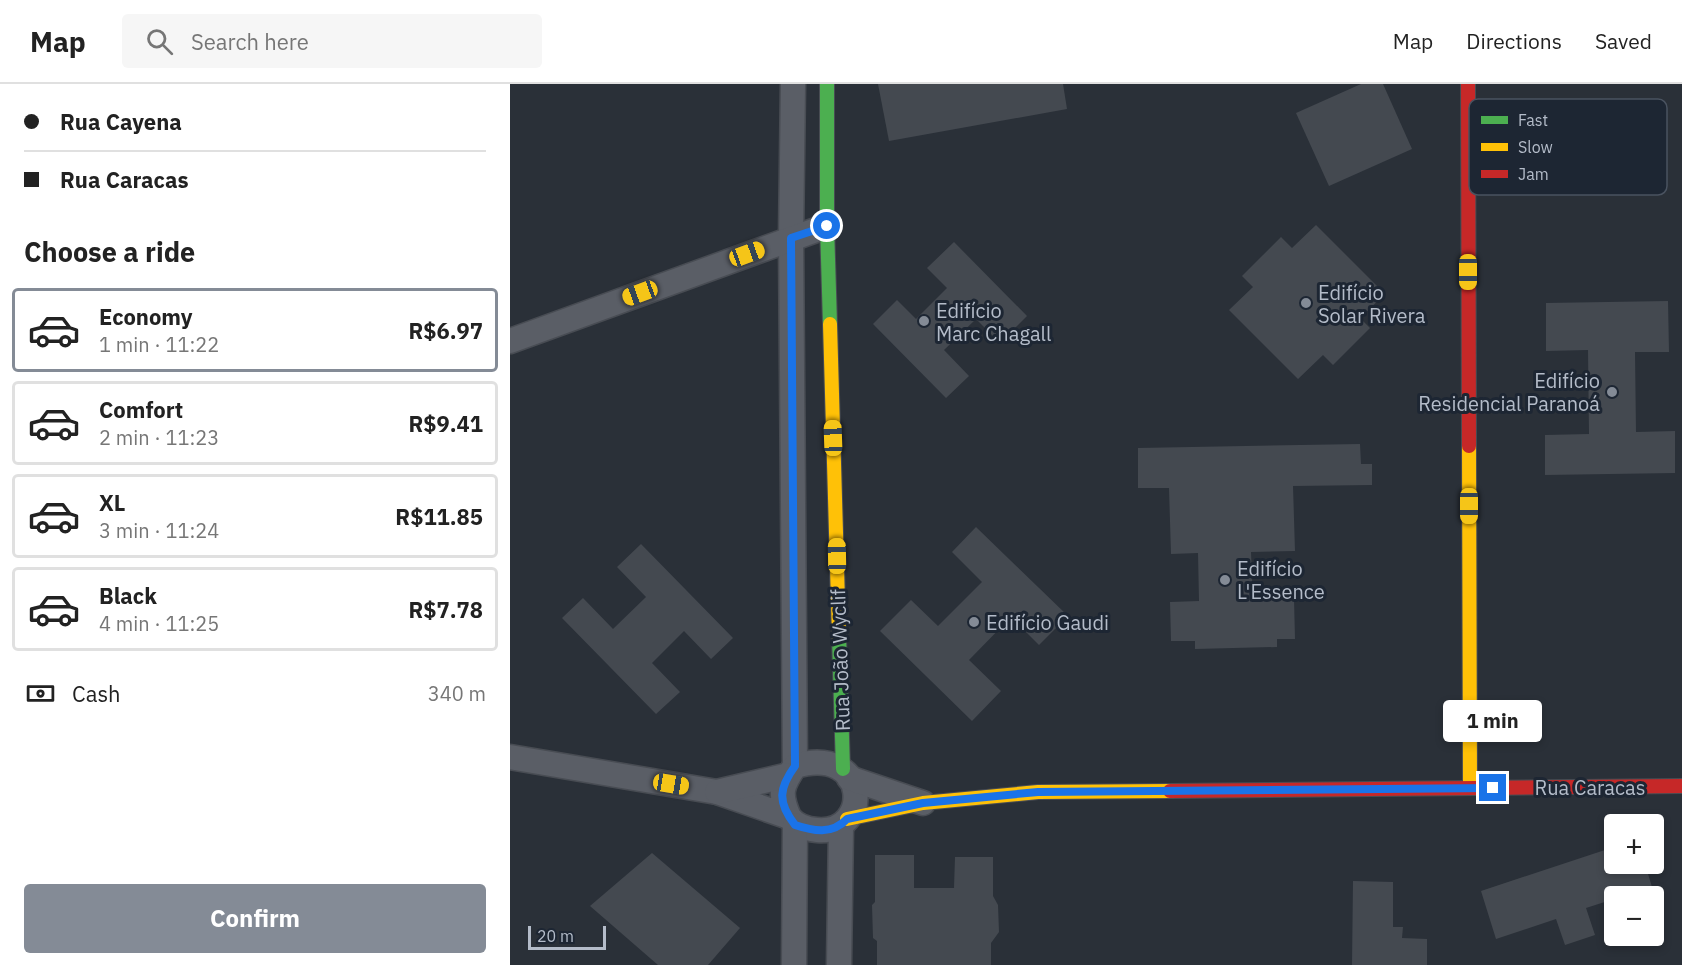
<!DOCTYPE html>
<html lang="en">
<head>
<meta charset="utf-8">
<style>
  :root { --surface:#fff; --page:#f6f6f6; --text:#222; --muted:#767676; --line:#e0e0e0; --accent:#848b96 }
  body { margin:0; font-family:"IBM Plex Sans",sans-serif; background:var(--page); color:var(--text); height:100vh; display:flex; flex-direction:column; font-size:22px; white-space:nowrap }
  * { box-sizing:border-box; margin:0 }
  p { font-size:20px; color:var(--muted) }
  .icon { flex:none; width:33px; height:33px; fill:none; stroke:currentColor; stroke-width:2; stroke-linecap:round; stroke-linejoin:round }
  .map { position:relative; flex:1; overflow:hidden }
  .sheet { display:flex; flex-direction:column; background:var(--surface); width:510px }
  .sheet>* { flex:none }
  .guide { display:grid; align-content:center; height:132px; padding:0 24px; background:var(--surface) }
  .controls { position:absolute; left:1094px; top:730px; display:grid; gap:12px }
  .controls a { display:grid; place-items:center; width:60px; height:60px; border-radius:6px; background:var(--surface); box-shadow:0 3px 9px #0003; font-size:30px }
  .scale { position:absolute; left:18px; bottom:15px; width:78px; box-sizing:border-box; padding-left:6px; border:3px solid #b4bcc9; border-top:0; font-size:16px; line-height:21px; white-space:nowrap; color:#b4bcc9; -webkit-text-stroke:4px #1d2633; paint-order:stroke }
  .end { position:absolute; width:27px; height:27px; margin:-14px; border:8px solid #1a73e8; background:#fff; box-shadow:0 0 0 3px #fff }
  .from { border-radius:50% }
  .bubble { position:absolute; height:42px; border-radius:6px; background:var(--surface); box-shadow:0 3px 9px #0003; font-size:20px; font-weight:700; line-height:42px; text-align:center }
  .car { position:absolute; width:18px; height:36px; margin:-18px -9px; border-radius:8px; box-shadow:0 0 4px 2px #0007; background:linear-gradient(#f5c518 24%,#345 0 40%,#f5c518 0 76%,#345 0 86%,#f5c518 0) }
  .guide b { display:flex; align-items:center; gap:21px; height:57px; font-size:22px }
  .guide b+b { border-top:2px solid var(--line) }
  .guide i { width:15px; height:15px; background:var(--text) }
  ul { padding:0; list-style:none }
  li { display:flex; align-items:center; gap:18px; height:84px; margin:0 12px 9px; padding:0 12px; border:3px solid var(--line); border-radius:6px }
  li div { flex:1 }
  li b { display:block; font-size:22px }
  li em { font-style:normal; font-weight:700 }
  li.selected { border-color:var(--accent) }
  li>.icon { width:54px; height:54px; stroke-width:1.5 }
  h2 { padding:0 24px; font-size:27px; line-height:72px }
  .pay { display:flex; align-items:center; gap:15px; height:66px; padding:0 24px; font-size:22px }
  .pay p { margin-inline-start:auto }
  .primary-button { display:flex; gap:12px; margin-top:auto; padding:12px 24px }
  .primary-button a { flex:1; height:69px; border-radius:6px; background:var(--accent); color:#fff; font-size:24px; font-weight:700; line-height:69px; text-align:center }
  header { display:flex; align-items:center; gap:36px; box-sizing:border-box; height:84px; padding:0 30px; background:var(--surface); border-bottom:2px solid var(--line) }
  header strong { font-size:28px }
  nav { display:flex; gap:33px; margin-inline-start:auto; font-size:21px }
  .search { width:420px; height:54px; background:var(--page); display:flex; align-items:center; gap:15px; box-sizing:border-box; padding:0 21px; border-radius:6px; color:var(--muted); font-size:22px }
  main { display:flex; flex:1; min-height:0 }
  .map>svg:first-child { display:block }
  .building { fill:#444950 }
  .lines { fill:none; stroke-linecap:round; stroke-linejoin:round }
  .street-casing { stroke:#484c53; stroke-width:27 }
  .fast-casing { stroke:#484c53; stroke-width:16 }
  .slow-casing { stroke:#484c53; stroke-width:16 }
  .jam-casing { stroke:#484c53; stroke-width:16 }
  .street { stroke:#5a5e66; stroke-width:24 }
  .fast { stroke:#4caf50; stroke-width:14 }
  .slow { stroke:#ffc107; stroke-width:14 }
  .jam { stroke:#c62828; stroke-width:14 }
  .route { stroke:#1a73e8; stroke-width:8 }
  .poi-dot { fill:#848b96; stroke:#1d2633; stroke-width:2 }
  .labels { text-anchor:middle; dominant-baseline:central; stroke-width:6; stroke-linejoin:round; paint-order:stroke }
  .poi-label { font-size:20px; fill:#b4bcc9; stroke:#1d2633; text-anchor:start }
  .street-label { font-size:20px; fill:#b4bcc9; stroke:#1d2633 }
  .key { fill:#1d2633; stroke:#4a5360; stroke-width:1.5 }
  .key-label { font-size:16px; fill:#b4bcc9 }
</style>
</head>
<body>
<header>
<strong>Map</strong>
<div class="search"><svg class="icon" aria-label="search" viewBox="0 0 24 24"><circle cx="10" cy="10" r="6"/><path d="M15 15l6 6"/></svg>Search here</div>
<nav><a>Map</a><a>Directions</a><a>Saved</a></nav>
</header>
<main>
<section class="sheet">
<div class="guide">
<b><i class="from"></i>Rua Cayena</b>
<b><i></i>Rua Caracas</b>
</div>
<h2>Choose a ride</h2>
<ul>
<li class="selected"><svg class="icon" aria-label="car" viewBox="0 0 24 24"><path d="M5 17H2v-5l4-1 3-4h7l3 4 3 1v5h-3M9 17h6M6 11h13"/><circle cx="7" cy="17" r="2"/><circle cx="17" cy="17" r="2"/></svg><div><b>Economy</b><p>1 min · 11:22</p></div><em>R$6.97</em></li>
<li><svg class="icon" aria-label="car" viewBox="0 0 24 24"><path d="M5 17H2v-5l4-1 3-4h7l3 4 3 1v5h-3M9 17h6M6 11h13"/><circle cx="7" cy="17" r="2"/><circle cx="17" cy="17" r="2"/></svg><div><b>Comfort</b><p>2 min · 11:23</p></div><em>R$9.41</em></li>
<li><svg class="icon" aria-label="car" viewBox="0 0 24 24"><path d="M5 17H2v-5l4-1 3-4h7l3 4 3 1v5h-3M9 17h6M6 11h13"/><circle cx="7" cy="17" r="2"/><circle cx="17" cy="17" r="2"/></svg><div><b>XL</b><p>3 min · 11:24</p></div><em>R$11.85</em></li>
<li><svg class="icon" aria-label="car" viewBox="0 0 24 24"><path d="M5 17H2v-5l4-1 3-4h7l3 4 3 1v5h-3M9 17h6M6 11h13"/><circle cx="7" cy="17" r="2"/><circle cx="17" cy="17" r="2"/></svg><div><b>Black</b><p>4 min · 11:25</p></div><em>R$7.78</em></li>
</ul>
<div class="pay"><svg class="icon" aria-label="cash" viewBox="0 0 24 24"><path d="M3 7h18v10H3z"/><circle cx="12" cy="12" r="2"/></svg>Cash<p>340 m</p></div>
<div class="primary-button"><a>Confirm</a></div>
</section>
<div class="map">
<svg width="1172" height="881" viewBox="0 0 1172 881">
  <rect width="100%" height="100%" fill="#2a3038"/>
  <g class="building">
    <path d="M368,0H553L557,25L379,57Z"/>
    <path d="M851,0H873L902,65L819,102L786,29Z"/>
    <path d="M806,141L875,210L850,234L860,244L823,281L813,271L788,295L719,226L743,203L732,192L771,153L782,164Z"/>
    <path d="M444,158L517,232L490,259L466,235L434,266L459,292L436,314L363,240L387,216L406,235L437,204L417,184Z"/>
    <path d="M1158,217L1159,268H1125L1126,348L1165,347V389L1035,391V351L1079,350L1078,266L1036,267V219Z"/>
    <path d="M850,360L851,380H862V401L783,402L785,467L741,468L743,516L784,515L785,555H767V563L685,565V557H661L660,518L689,517L688,469L661,470L659,404H628V364Z"/>
    <path d="M466,443L558,532L529,561L501,533L459,576L491,607L462,637L370,547L401,516L428,542L472,498L442,468Z"/>
    <path d="M131,460L223,554L201,575L174,547L142,579L170,608L146,630L52,534L73,514L103,545L136,513L107,483Z"/>
    <path d="M1104,763V780H1135L1142,803L1111,813H1104V815L1076,824L1085,851L1055,861L1046,835L986,855L971,807Z"/>
    <path d="M142,769L230,844L198,881H148L80,822Z"/>
    <path d="M365,771H404V804H444L445,773H483V812L488,821L489,848L481,859V881H367V857L363,854L362,821L365,818Z"/>
    <path d="M843,797L883,798V843H893L892,854L917,855V881H842Z"/>
  </g>
  <g class="lines">
    <g class="street-casing">
      <g id="street">
        <path d="M283,0L281,154L285,682"/>
        <path d="M0,257L317,142"/>
        <path d="M0,673L207,708L279,733C286,742 295,745 307,746C362,751 361,660 285,682C271,702 269,710 279,733"/>
        <path d="M339,694L413,719"/>
        <path d="M207,708L279,691"/>
        <path d="M284,881L285,741"/>
        <path d="M329,881L331,742"/>
      </g>
    </g>
    <g class="fast-casing">
      <g id="fast">
        <path d="M317,0V142L320,240"/>
        <path d="M329,553L333,685"/>
      </g>
    </g>
    <g class="slow-casing">
      <g id="slow">
        <path d="M320,240L329,553"/>
        <path d="M959,362L960,704"/>
        <path d="M337,735L413,719L528,708L660,707"/>
      </g>
    </g>
    <g class="jam-casing">
      <g id="jam">
        <path d="M958,0L959,362"/>
        <path d="M660,707L1172,702"/>
      </g>
    </g>
    <use href="#street" class="street"/>
    <use href="#fast" class="fast"/>
    <use href="#slow" class="slow"/>
    <use href="#jam" class="jam"/>
  </g>
  <g class="lines">
    <path class="route" d="M317,142L281,154L285,682C269,704 267,718 285,741C303,747 322,751 337,735L413,719L528,708L983,704"/>
  </g>
  <g class="poi-dot">
    <circle cx="796" cy="219" r="6"/>
    <circle cx="414" cy="237" r="6"/>
    <circle cx="1102" cy="308" r="6"/>
    <circle cx="715" cy="496" r="6"/>
    <circle cx="464" cy="538" r="6"/>
  </g>
  <g class="labels">
    <g class="poi-label">
      <text x="808" y="208">Edifício<tspan x="808" dy="23">Solar Rivera</tspan></text>
      <text x="426" y="226">Edifício<tspan x="426" dy="23">Marc Chagall</tspan></text>
      <text x="1090" y="296" text-anchor="end">Edifício<tspan x="1090" dy="23">Residencial Paranoá</tspan></text>
      <text x="727" y="484">Edifício<tspan x="727" dy="23">L'Essence</tspan></text>
      <text x="476" y="538">Edifício Gaudi</text>
    </g>
    <g class="street-label">
      <text transform="translate(330 576) rotate(-92)">Rua João Wyclif</text>
      <text x="1080" y="703">Rua Caracas</text>
    </g>
  </g>
  <rect x="959" y="15" width="198" height="96" rx="9" class="key"/>
  <rect x="971" y="32" width="27" height="8" fill="#4caf50"/>
  <rect x="971" y="59" width="27" height="8" fill="#ffc107"/>
  <rect x="971" y="86" width="27" height="8" fill="#c62828"/>
  <g class="key-label">
    <text x="1008" y="42">Fast</text>
    <text x="1008" y="69">Slow</text>
    <text x="1008" y="96">Jam</text>
  </g>
</svg>
<div class="controls">
<a>+</a>
<a>−</a>
</div>
<div class="scale">20 m</div>
<i class="end from" style="left:317px;top:142px"></i>
<i class="end" style="left:983px;top:704px"></i>
<div class="bubble" style="left:933px;top:616px;width:99px">1 min</div>
<i class="car" style="left:237px;top:170px;rotate:70deg"></i>
<i class="car" style="left:958px;top:188px;rotate:180deg"></i>
<i class="car" style="left:130px;top:209px;rotate:250deg"></i>
<i class="car" style="left:323px;top:354px;rotate:358deg"></i>
<i class="car" style="left:959px;top:422px;rotate:180deg"></i>
<i class="car" style="left:327px;top:472px;rotate:359deg"></i>
<i class="car" style="left:161px;top:700px;rotate:99deg"></i>
</div>
</main>
</body>
</html>
